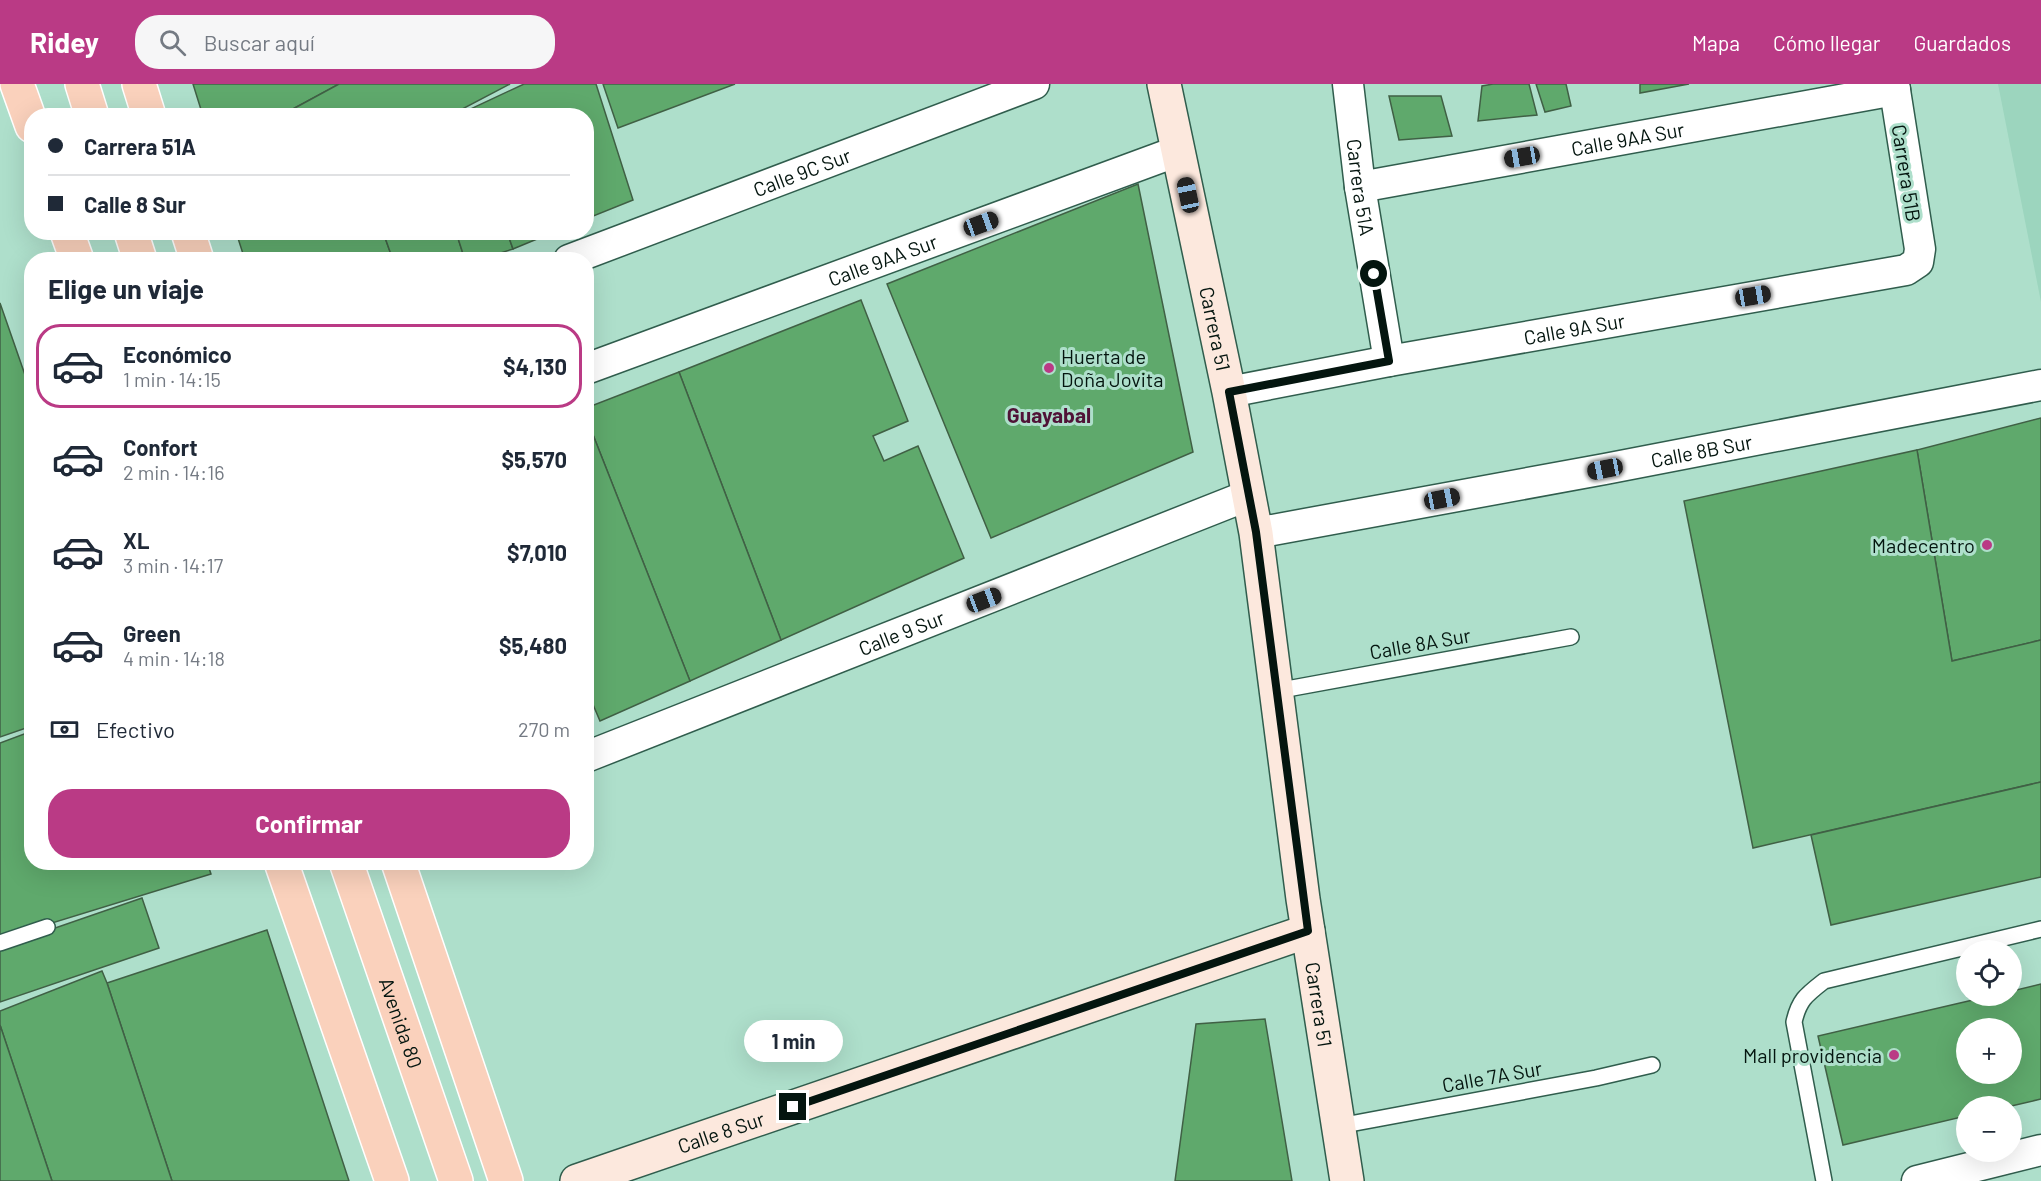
<!DOCTYPE html>
<html lang="es">
<head>
<meta charset="utf-8">
<style>
  :root { --surface:#fff; --page:#f6f6f7; --text:#1f2937; --muted:#747a83; --line:#e0e1e3; --accent:#ba3a85 }
  body { margin:0; font-family:Barlow,sans-serif; background:var(--page); color:var(--text); height:100vh; display:flex; flex-direction:column; font-size:22px; white-space:nowrap }
  * { box-sizing:border-box; margin:0 }
  p { font-size:20px; color:var(--muted) }
  .icon { flex:none; width:33px; height:33px; fill:none; stroke:currentColor; stroke-width:2; stroke-linecap:round; stroke-linejoin:round }
  .map { position:relative; flex:1; overflow:hidden }
  .sheet { position:absolute; left:24px; top:168px; width:570px; height:618px; display:flex; flex-direction:column; background:var(--surface); border-radius:24px; box-shadow:0 6px 24px #0002 }
  .sheet>* { flex:none }
  .banner { position:absolute; left:24px; top:24px; width:570px; height:132px; border-radius:24px; box-shadow:0 6px 24px #0002; display:grid; align-content:center; height:132px; padding:0 24px; background:var(--surface) }
  .buttons { position:absolute; left:1956px; top:856px; display:grid; gap:12px }
  .buttons a { display:grid; place-items:center; width:66px; height:66px; border-radius:50%; background:var(--surface); box-shadow:0 6px 24px #0002; font-size:30px }
  .end { position:absolute; width:27px; height:27px; margin:-14px; border:8px solid #04150f; background:#fff; box-shadow:0 0 0 3px #fff }
  .from { border-radius:50% }
  .bubble { position:absolute; height:42px; border-radius:21px; background:var(--surface); box-shadow:0 6px 24px #0002; font-size:20px; font-weight:700; line-height:42px; text-align:center }
  .car { position:absolute; width:18px; height:36px; margin:-18px -9px; border-radius:8px; box-shadow:0 0 4px 2px #0007; background:linear-gradient(#222 24%,#8ab4d8 0 40%,#222 0 76%,#8ab4d8 0 86%,#222 0) }
  .banner b { display:flex; align-items:center; gap:21px; height:57px; font-size:22px }
  .banner b+b { border-top:2px solid var(--line) }
  .banner i { width:15px; height:15px; background:var(--text) }
  ul { padding:0; list-style:none }
  li { display:flex; align-items:center; gap:18px; height:84px; margin:0 12px 9px; padding:0 12px; border:3px solid transparent; border-radius:24px }
  li div { flex:1 }
  li b { display:block; font-size:22px }
  li em { font-style:normal; font-weight:700 }
  li.active { border-color:var(--accent) }
  li>.icon { width:54px; height:54px; stroke-width:1.5 }
  h2 { padding:0 24px; font-size:27px; line-height:72px }
  .pay { display:flex; align-items:center; gap:15px; height:66px; padding:0 24px; font-size:22px }
  .pay p { margin-inline-start:auto }
  .button { display:flex; gap:12px; margin-top:auto; padding:12px 24px }
  .button a { flex:1; height:69px; border-radius:24px; background:var(--accent); color:#fff; font-size:24px; font-weight:700; line-height:69px; text-align:center }
  header { display:flex; align-items:center; gap:36px; box-sizing:border-box; height:84px; padding:0 30px; background:var(--accent); color:#fff }
  header strong { font-size:28px }
  nav { display:flex; gap:33px; margin-inline-start:auto; font-size:21px }
  .search { width:420px; height:54px; background:var(--page); display:flex; align-items:center; gap:15px; box-sizing:border-box; padding:0 21px; border-radius:24px; color:var(--muted); font-size:22px }
  .map>svg:first-child { display:block }
  .built { fill:#9cd5be }
  .building { fill:#5fa96c; stroke:#406045; stroke-width:1.5; fill-rule:evenodd }
  .lines { fill:none; stroke-linecap:round; stroke-linejoin:round }
  .lane-casing { stroke:#305d4d; stroke-width:18 }
  .street-casing { stroke:#305d4d; stroke-width:33 }
  .secondary-casing { stroke:#305d4d; stroke-width:36 }
  .primary-casing { stroke:#fff; stroke-width:36 }
  .lane { stroke:#fff; stroke-width:15 }
  .street { stroke:#fff; stroke-width:30 }
  .secondary { stroke:#fce8dd; stroke-width:33 }
  .primary { stroke:#fad1bc; stroke-width:33 }
  .route { stroke:#04150f; stroke-width:8 }
  .poi-dot { fill:#ba3a85; stroke:#aedfcb; stroke-width:2 }
  .labels { text-anchor:middle; dominant-baseline:central; stroke-width:6; stroke-linejoin:round; paint-order:stroke }
  .street-label { font-size:20px; fill:#04150f; stroke:#aedfcb }
  .poi-label { font-size:20px; fill:#04150f; stroke:#aedfcb; text-anchor:end }
  .neighbourhood-label { font-size:21px; font-weight:bold; fill:#501237; stroke:#aedfcb }
</style>
</head>
<body>
<header>
<strong>Ridey</strong>
<div class="search"><svg class="icon" aria-label="search" viewBox="0 0 24 24"><circle cx="10" cy="10" r="6"/><path d="M15 15l6 6"/></svg>Buscar aquí</div>
<nav><a>Mapa</a><a>Cómo llegar</a><a>Guardados</a></nav>
</header>
<div class="map">
<svg width="2041" height="1097" viewBox="0 0 2041 1097">
  <rect width="100%" height="100%" fill="#aedfcb"/>
  <path class="built" d="M1998,0H2041V218Z"/>
  <g class="building">
    <path d="M193,0H339L280,32H203Z"/>
    <path d="M339,0H510L449,32H280Z"/>
    <path d="M524,0H596L633,116L586,135V32H466L464,28Z"/>
    <path d="M603,0H735L618,44Z"/>
    <path d="M1493,0H1529L1537,31L1478,37L1482,2Z"/>
    <path d="M1536,0H1566L1571,22L1545,28Z"/>
    <path d="M1640,0H1689L1640,9Z"/>
    <path d="M1389,12H1441L1452,52L1399,56Z"/>
    <path d="M1138,100L1193,368L991,454L887,200Z"/>
    <path d="M236,148H383L393,176H245Z"/>
    <path d="M383,148H456L465,176H393Z"/>
    <path d="M456,148H507L513,165L478,176H465Z"/>
    <path d="M507,148H554L513,165Z"/>
    <path d="M861,216L908,337L873,352L884,377L918,362L964,474L781,556L679,288Z"/>
    <path d="M0,219L32,311V642L0,653Z"/>
    <path d="M679,288L781,556L690,597L586,333V324Z"/>
    <path d="M586,333L690,597L600,637L586,604Z"/>
    <path d="M2041,334V556L1952,577L1917,366Z"/>
    <path d="M1917,366L1952,577L2041,556V698L1753,764L1684,417Z"/>
    <path d="M32,647V778H207L211,790L0,855V659Z"/>
    <path d="M2041,698V793L1831,841L1811,751Z"/>
    <path d="M142,814L159,864L0,918V863Z"/>
    <path d="M267,846L349,1097H172L107,899Z"/>
    <path d="M102,887L107,899L172,1097H52L0,941V927Z"/>
    <path d="M2041,900V1015L2007,1023H1966V1032L1843,1061L1818,952L1990,912H2012V907ZM1966,945H2012V990H1966Z"/>
    <path d="M1265,935L1292,1097H1175L1196,940Z"/>
    <path d="M0,941L52,1097H0Z"/>
  </g>
  <g class="lines">
    <g class="lane-casing">
      <g id="lane">
        <path d="M1276,607L1571,553"/>
        <path d="M0,859L47,843"/>
        <path d="M1339,1042L1596,994L1652,981"/>
        <path d="M1824,1097L1794,938C1799,916 1806,911 1824,897L2041,845"/>
      </g>
    </g>
    <g class="street-casing">
      <g id="street">
        <path id="s1" d="M1348,0L1360,103L1389,277"/>
        <path id="s2" d="M1360,103L1895,6"/>
        <path id="s3" d="M569,176L1034,0"/>
        <path id="s4" d="M586,285L1178,67"/>
        <path id="s5" d="M1229,308L1389,277L1906,186L1918,178L1920,165L1894,0"/>
        <path id="s6" d="M1256,449L1605,385L2041,301"/>
        <path id="s7" d="M586,673L1249,411"/>
        <path d="M1917,1097L2041,1066"/>
      </g>
    </g>
    <g class="secondary-casing">
      <g id="secondary">
        <path id="s8" d="M1164,0L1229,308L1256,449L1303,815L1347,1097"/>
        <path id="s9" d="M577,1097L1308,847"/>
      </g>
    </g>
    <g class="primary-casing">
      <g id="primary">
        <path d="M17,0L32,42"/>
        <path d="M82,0L92,32"/>
        <path d="M139,0L149,32"/>
        <path d="M67,148L77,176"/>
        <path d="M131,148L140,176"/>
        <path d="M188,148L197,176"/>
        <path d="M281,778L392,1097"/>
        <path id="s10" d="M346,778L456,1097"/>
        <path d="M398,778L506,1097"/>
      </g>
    </g>
    <use href="#lane" class="lane"/>
    <use href="#street" class="street"/>
    <use href="#secondary" class="secondary"/>
    <use href="#primary" class="primary"/>
  </g>
  <g class="lines">
    <path class="route" d="M793,1023L1308,847L1256,448L1229,308L1389,277L1374,190"/>
  </g>
  <g class="poi-dot">
    <circle cx="1049" cy="284" r="6"/>
    <circle cx="1987" cy="461" r="6"/>
    <circle cx="1894" cy="971" r="6"/>
  </g>
  <g class="labels">
    <g class="street-label">
      <text stroke="none"><textPath href="#s2" startOffset="272">Calle 9AA Sur</textPath></text>
      <text stroke="none"><textPath href="#s3" startOffset="249">Calle 9C Sur</textPath></text>
      <text transform="translate(1907 89) rotate(81)">Carrera 51B</text>
      <text stroke="none"><textPath href="#s1" startOffset="104">Carrera 51A</textPath></text>
      <text stroke="none"><textPath href="#s4" startOffset="316">Calle 9AA Sur</textPath></text>
      <text stroke="none"><textPath href="#s5" startOffset="351">Calle 9A Sur</textPath></text>
      <text stroke="none"><textPath href="#s8" startOffset="250">Carrera 51</textPath></text>
      <text stroke="none"><textPath href="#s6" startOffset="453">Calle 8B Sur</textPath></text>
      <text stroke="none"><textPath href="#s7" startOffset="339">Calle 9 Sur</textPath></text>
      <text transform="translate(1420 559) rotate(-10)">Calle 8A Sur</text>
      <text stroke="none"><textPath href="#s8" startOffset="934">Carrera 51</textPath></text>
      <text stroke="none"><textPath href="#s10" startOffset="170">Avenida 80</textPath></text>
      <text transform="translate(1492 992) rotate(-10)">Calle 7A Sur</text>
      <text stroke="none"><textPath href="#s9" startOffset="152">Calle 8 Sur</textPath></text>
    </g>
    <g class="poi-label">
      <text x="1061" y="272" text-anchor="start">Huerta de<tspan x="1061" dy="23">Doña Jovita</tspan></text>
      <text x="1975" y="461">Madecentro</text>
      <text x="1882" y="971">Mall providencia</text>
    </g>
    <g class="neighbourhood-label">
      <text x="1049" y="330">Guayabal</text>
    </g>
  </g>
</svg>
<div class="buttons">
<a><svg class="icon" aria-label="locate" viewBox="0 0 24 24"><circle cx="12" cy="12" r="6"/><path d="M12 2v4M12 18v4M2 12h4M18 12h4"/></svg></a>
<a>+</a>
<a>−</a>
</div>
<i class="end from" style="left:1374px;top:190px"></i>
<i class="end" style="left:793px;top:1023px"></i>
<div class="bubble" style="left:744px;top:936px;width:99px">1 min</div>
<i class="car" style="left:1522px;top:73px;rotate:260deg"></i>
<i class="car" style="left:1188px;top:111px;rotate:348deg"></i>
<i class="car" style="left:981px;top:140px;rotate:70deg"></i>
<i class="car" style="left:1753px;top:212px;rotate:80deg"></i>
<i class="car" style="left:1605px;top:385px;rotate:259deg"></i>
<i class="car" style="left:1442px;top:415px;rotate:79deg"></i>
<i class="car" style="left:984px;top:516px;rotate:69deg"></i>
<div class="banner">
<b><i class="from"></i>Carrera 51A</b>
<b><i></i>Calle 8 Sur</b>
</div>
<section class="sheet">
<h2>Elige un viaje</h2>
<ul>
<li class="active"><svg class="icon" aria-label="car" viewBox="0 0 24 24"><path d="M5 17H2v-5l4-1 3-4h7l3 4 3 1v5h-3M9 17h6M6 11h13"/><circle cx="7" cy="17" r="2"/><circle cx="17" cy="17" r="2"/></svg><div><b>Económico</b><p>1 min · 14:15</p></div><em>$4,130</em></li>
<li><svg class="icon" aria-label="car" viewBox="0 0 24 24"><path d="M5 17H2v-5l4-1 3-4h7l3 4 3 1v5h-3M9 17h6M6 11h13"/><circle cx="7" cy="17" r="2"/><circle cx="17" cy="17" r="2"/></svg><div><b>Confort</b><p>2 min · 14:16</p></div><em>$5,570</em></li>
<li><svg class="icon" aria-label="car" viewBox="0 0 24 24"><path d="M5 17H2v-5l4-1 3-4h7l3 4 3 1v5h-3M9 17h6M6 11h13"/><circle cx="7" cy="17" r="2"/><circle cx="17" cy="17" r="2"/></svg><div><b>XL</b><p>3 min · 14:17</p></div><em>$7,010</em></li>
<li><svg class="icon" aria-label="car" viewBox="0 0 24 24"><path d="M5 17H2v-5l4-1 3-4h7l3 4 3 1v5h-3M9 17h6M6 11h13"/><circle cx="7" cy="17" r="2"/><circle cx="17" cy="17" r="2"/></svg><div><b>Green</b><p>4 min · 14:18</p></div><em>$5,480</em></li>
</ul>
<div class="pay"><svg class="icon" aria-label="cash" viewBox="0 0 24 24"><path d="M3 7h18v10H3z"/><circle cx="12" cy="12" r="2"/></svg>Efectivo<p>270 m</p></div>
<div class="button"><a>Confirmar</a></div>
</section>
</div>
</body>
</html>
